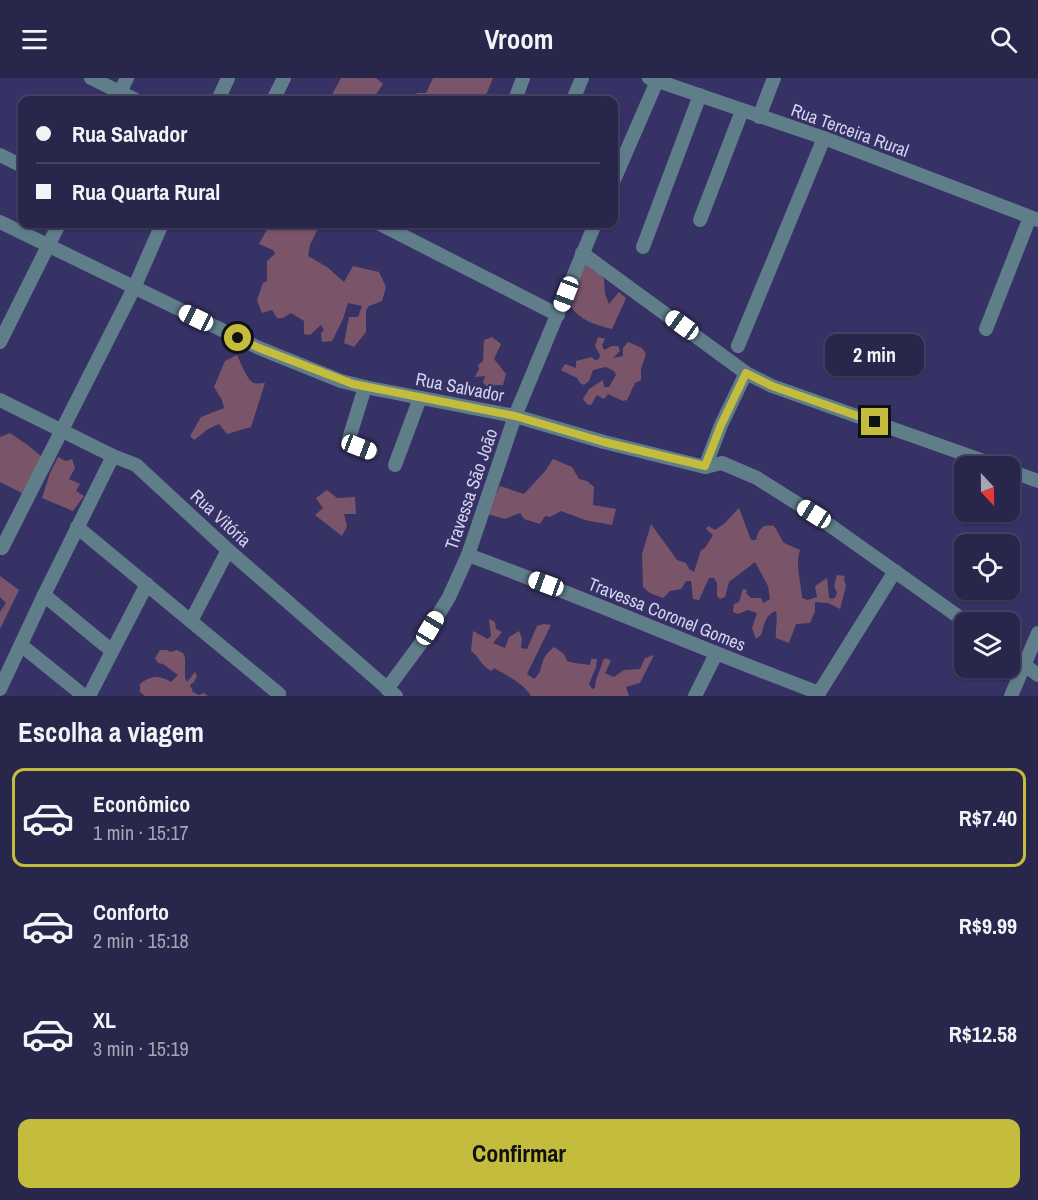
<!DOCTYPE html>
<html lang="pt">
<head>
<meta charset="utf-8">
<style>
  :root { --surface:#29264c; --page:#312e53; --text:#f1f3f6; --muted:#a5a5b5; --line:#454364; --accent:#c4bc3d }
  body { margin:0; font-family:"Archivo Narrow",sans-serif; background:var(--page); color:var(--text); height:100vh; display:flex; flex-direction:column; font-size:22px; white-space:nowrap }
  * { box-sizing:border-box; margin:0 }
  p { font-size:20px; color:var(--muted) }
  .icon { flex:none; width:33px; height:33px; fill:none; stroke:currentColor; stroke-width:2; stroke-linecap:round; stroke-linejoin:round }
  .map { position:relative; height:618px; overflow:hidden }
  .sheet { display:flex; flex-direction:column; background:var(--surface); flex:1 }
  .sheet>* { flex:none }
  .top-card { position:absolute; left:18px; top:18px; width:600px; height:132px; border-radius:12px; box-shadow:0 2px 4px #0004,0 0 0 2px var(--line); display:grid; align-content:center; height:132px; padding:0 18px; background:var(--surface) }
  .needle { width:39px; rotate:158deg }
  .tools { position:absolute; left:954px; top:378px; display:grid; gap:12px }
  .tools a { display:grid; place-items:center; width:66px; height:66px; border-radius:12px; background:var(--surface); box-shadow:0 2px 4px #0004,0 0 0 2px var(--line); font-size:30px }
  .end { position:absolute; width:27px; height:27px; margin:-14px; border:8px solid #c4bc3d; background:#111; box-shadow:0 0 0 3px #111 }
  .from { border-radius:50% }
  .bubble { position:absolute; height:42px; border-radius:12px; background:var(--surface); box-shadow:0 2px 4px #0004,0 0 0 2px var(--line); font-size:20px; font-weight:700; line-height:42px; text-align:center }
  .car { position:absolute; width:18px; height:36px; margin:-18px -9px; border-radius:8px; box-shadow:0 0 4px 2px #0007; background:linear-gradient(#fff 24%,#345 0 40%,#fff 0 76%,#345 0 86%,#fff 0) }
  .top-card b { display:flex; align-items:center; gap:21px; height:57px; font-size:22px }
  .top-card b+b { border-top:2px solid var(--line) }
  .top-card i { width:15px; height:15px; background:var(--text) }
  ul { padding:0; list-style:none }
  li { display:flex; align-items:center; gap:18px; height:99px; margin:0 12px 9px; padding:0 6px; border:3px solid transparent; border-radius:12px }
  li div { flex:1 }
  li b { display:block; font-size:22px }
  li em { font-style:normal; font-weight:700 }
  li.active { border-color:var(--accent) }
  li>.icon { width:54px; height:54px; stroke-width:1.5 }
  h2 { padding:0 18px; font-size:27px; line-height:72px }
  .cta { display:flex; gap:12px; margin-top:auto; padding:12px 18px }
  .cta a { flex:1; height:69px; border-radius:12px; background:var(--accent); color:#111; font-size:24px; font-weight:700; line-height:69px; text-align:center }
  header { display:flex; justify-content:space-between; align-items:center; height:78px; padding:0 18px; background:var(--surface); font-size:27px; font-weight:700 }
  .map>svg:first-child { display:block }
  .green { fill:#7a5569 }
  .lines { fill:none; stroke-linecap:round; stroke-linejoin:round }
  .minor { stroke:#5f7e8a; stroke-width:14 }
  .route { stroke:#c4bc3d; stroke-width:8 }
  .labels { text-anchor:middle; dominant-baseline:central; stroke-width:4.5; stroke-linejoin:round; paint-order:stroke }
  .street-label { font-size:18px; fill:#d3d3f2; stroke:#373265 }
</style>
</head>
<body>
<header><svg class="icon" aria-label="menu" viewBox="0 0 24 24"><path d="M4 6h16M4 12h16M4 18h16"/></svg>Vroom<svg class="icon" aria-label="search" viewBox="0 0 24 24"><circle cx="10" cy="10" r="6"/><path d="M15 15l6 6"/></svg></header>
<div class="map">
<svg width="1038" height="618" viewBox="0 0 1038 618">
  <rect width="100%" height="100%" fill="#373265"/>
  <g class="green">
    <path d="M341,0H376L383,6L375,18L378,22H329Z"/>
    <path d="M433,0H493L484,22H414L417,15H426Z"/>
    <path d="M270,146H278L281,148L284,146H320L310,167L308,178L327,189L344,204L353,188L379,194L386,209L382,223L369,228L366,232V254L354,269L344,265L349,239H358L362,228L348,225L343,241L332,263L322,264L321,255L324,252L321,247L310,257L304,256V243L291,235L283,240H277L272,232L262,235L257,222L263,205L267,203V183L275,176L273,172L259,166Z"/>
    <path d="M583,180L592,187L604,201L605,216L609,226L619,214L626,220L612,251C596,247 581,243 571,229Z"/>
    <path d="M492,259L501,266L494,281L506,296L503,307H495L492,310L488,309L483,305L485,298L475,299L479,291L478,287L483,283L484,262Z"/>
    <path d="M598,259L605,261L602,267L604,272L612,268H618L620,273L613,280L623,278V270L628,264L642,270L646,276L641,291V302L635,305L627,322L623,323L608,316L604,321L597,317L591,327L587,326L583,321L589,311L603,302L604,309H609L616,297L614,293L606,289L593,292L589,303L584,307L580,305L577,300L561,292L565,286L576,290V283L592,279L595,282L599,281L600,277L595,268Z"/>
    <path d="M237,277C240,283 248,304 254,305C257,306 261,305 265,305L251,349L227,356L219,346L208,351L194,362L190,358L201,339L224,330L222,322L214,309L225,283Z"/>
    <path d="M10,355L29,368L42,379L22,415L0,404V359Z"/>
    <path d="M58,379L66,383L72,381L75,390L69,401L80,406L76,413L84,418L73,433L42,420L50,395Z"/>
    <path d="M553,381L572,389L579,401L587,403L594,409L593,427L616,431L612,447L585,442L561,433L550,439L545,438L540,446L524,441L520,435L505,441L487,436L500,408L524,416L546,392Z"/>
    <path d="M327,412L337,420L355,419L356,436H344L347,448L342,458L315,437L323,430L316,420Z"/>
    <path d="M739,430L751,462H756C759,451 762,446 774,448L784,465L800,472C795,487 801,503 802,520L807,522L817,519L815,508L827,500L829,519L831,521L835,520L837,515L834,508L837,497L845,498L844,501L846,508L840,531L828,525L815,524V533L810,545L796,546L789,565L776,560C775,551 778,543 776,533C765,536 764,548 761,557L756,561L752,550L757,535L748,532L738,536L733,534L734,526L739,524L743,511L747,512L746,515L751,520H761L763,525L770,521L768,508L755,484L729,504L725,519L720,521L717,518V505L714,500H709L699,522L693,521L691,503H686L681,511L670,513L663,520L650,515L643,509L642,476L651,446L677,482L686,485L689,491L694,494L701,472L705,470L713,457L706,451L708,448L715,452L724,446Z"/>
    <path d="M0,498L19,512L0,551V534L6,525L0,519Z"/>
    <path d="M489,541L495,544L496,551L502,554L493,565L505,570L509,559L519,553L522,560L521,570L527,571L537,548L544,546L551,547L527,596L534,601C543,594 540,585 546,577C548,574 551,572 554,569L564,576L567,583C574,586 582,585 590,587L591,581H597L596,589L589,606L592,611L595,610C595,600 601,592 603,582L606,580L611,583L605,595L614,599L624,592L640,591L645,580L654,577L640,605L626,609L629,618H531C523,605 508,598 494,590L492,593C481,589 480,579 471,573L473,553L488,561L491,558Z"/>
    <path d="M160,572H166L171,574L177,572L183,575L185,580V600L187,604L195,594L197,598L194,604L190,607L193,614L199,617L204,615L208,618H145L140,614V606C151,597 159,597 171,604L178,597L163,586L158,585L155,580Z"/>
  </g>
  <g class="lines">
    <g class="minor">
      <path d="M91,0L136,22"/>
      <path d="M649,0L824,60L1038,142"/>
      <path d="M116,22L127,0"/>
      <path d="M218,22L228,0"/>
      <path d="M273,22L284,0"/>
      <path d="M515,22L523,0"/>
      <path d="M573,22L582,0"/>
      <path d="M759,39L774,0"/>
      <path d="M0,77L22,88"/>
      <path d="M614,102L657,3"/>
      <path d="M700,142L742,33"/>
      <path d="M0,144L259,270L341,303L365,309L515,338L604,364L705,389L722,385L757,400L814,436L966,544"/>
      <path d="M380,146L558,237"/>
      <path d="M643,169L700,17"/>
      <path d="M582,175L746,295L772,308L998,388"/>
      <path d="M986,251L1030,139"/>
      <path d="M0,264L59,146"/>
      <path d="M738,268L824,60"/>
      <path d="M365,309L348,364L371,373"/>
      <path d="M0,322L113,378L136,387L228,472L396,618"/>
      <path d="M395,387L420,320"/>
      <path d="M705,389L721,347L746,295"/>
      <path d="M1010,393L1038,403"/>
      <path d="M77,449L279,616"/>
      <path d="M2,470L134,210L162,146"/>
      <path d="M468,477C586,520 701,571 819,615"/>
      <path d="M44,517L112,573"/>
      <path d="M191,543L228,472"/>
      <path d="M21,567L84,618"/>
      <path d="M1010,576L1038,597"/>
      <path d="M0,611L44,517L113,378"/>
      <path d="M387,611L421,565L449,519L468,477L515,338L595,146"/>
      <path d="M89,618L147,506"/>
      <path d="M695,618L716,576"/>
      <path d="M817,618L895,493"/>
      <path d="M1011,618L1038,555"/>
    </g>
  </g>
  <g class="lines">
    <path class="route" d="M238,260L259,270L353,306L515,338L604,364L705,388L721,347L746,295L772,308L875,344"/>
  </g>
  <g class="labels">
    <g class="street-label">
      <text transform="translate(850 52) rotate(20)">Rua Terceira Rural</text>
      <text transform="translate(460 309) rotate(11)">Rua Salvador</text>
      <text transform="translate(471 411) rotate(-71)">Travessa São João</text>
      <text transform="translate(221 440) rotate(43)">Rua Vitória</text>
      <text transform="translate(667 536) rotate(22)">Travessa Coronel Gomes</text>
    </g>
  </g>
</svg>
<div class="tools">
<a><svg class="needle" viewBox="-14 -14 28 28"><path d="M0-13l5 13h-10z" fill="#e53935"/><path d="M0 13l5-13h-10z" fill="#a5a5b5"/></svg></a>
<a><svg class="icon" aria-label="locate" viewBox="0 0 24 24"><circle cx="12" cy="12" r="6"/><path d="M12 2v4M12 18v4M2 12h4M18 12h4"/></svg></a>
<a><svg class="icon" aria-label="layers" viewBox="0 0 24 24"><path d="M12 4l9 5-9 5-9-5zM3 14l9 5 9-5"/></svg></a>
</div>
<i class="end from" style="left:238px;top:260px"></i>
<i class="end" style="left:875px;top:344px"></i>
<div class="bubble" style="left:825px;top:256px;width:99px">2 min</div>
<i class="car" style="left:566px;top:216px;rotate:201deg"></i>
<i class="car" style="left:196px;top:240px;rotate:296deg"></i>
<i class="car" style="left:682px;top:247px;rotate:306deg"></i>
<i class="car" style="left:359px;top:369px;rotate:111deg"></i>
<i class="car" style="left:814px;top:436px;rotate:302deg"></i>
<i class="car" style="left:546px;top:506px;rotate:290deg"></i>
<i class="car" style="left:430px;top:550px;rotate:31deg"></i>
<div class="top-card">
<b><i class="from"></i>Rua Salvador</b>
<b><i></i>Rua Quarta Rural</b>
</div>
</div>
<section class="sheet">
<h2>Escolha a viagem</h2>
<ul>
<li class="active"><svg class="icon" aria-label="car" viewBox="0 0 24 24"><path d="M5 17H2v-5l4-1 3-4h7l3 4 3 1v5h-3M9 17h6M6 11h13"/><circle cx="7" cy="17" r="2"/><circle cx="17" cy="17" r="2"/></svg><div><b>Econômico</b><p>1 min · 15:17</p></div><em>R$7.40</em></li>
<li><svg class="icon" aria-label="car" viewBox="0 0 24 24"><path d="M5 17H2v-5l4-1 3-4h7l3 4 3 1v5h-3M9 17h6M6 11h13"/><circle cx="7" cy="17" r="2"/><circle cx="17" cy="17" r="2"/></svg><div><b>Conforto</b><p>2 min · 15:18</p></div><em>R$9.99</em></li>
<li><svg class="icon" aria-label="car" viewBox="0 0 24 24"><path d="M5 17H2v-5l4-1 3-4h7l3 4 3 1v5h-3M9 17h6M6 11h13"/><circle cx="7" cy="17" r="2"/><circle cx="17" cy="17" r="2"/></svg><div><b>XL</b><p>3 min · 15:19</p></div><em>R$12.58</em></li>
</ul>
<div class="cta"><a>Confirmar</a></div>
</section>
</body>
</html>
